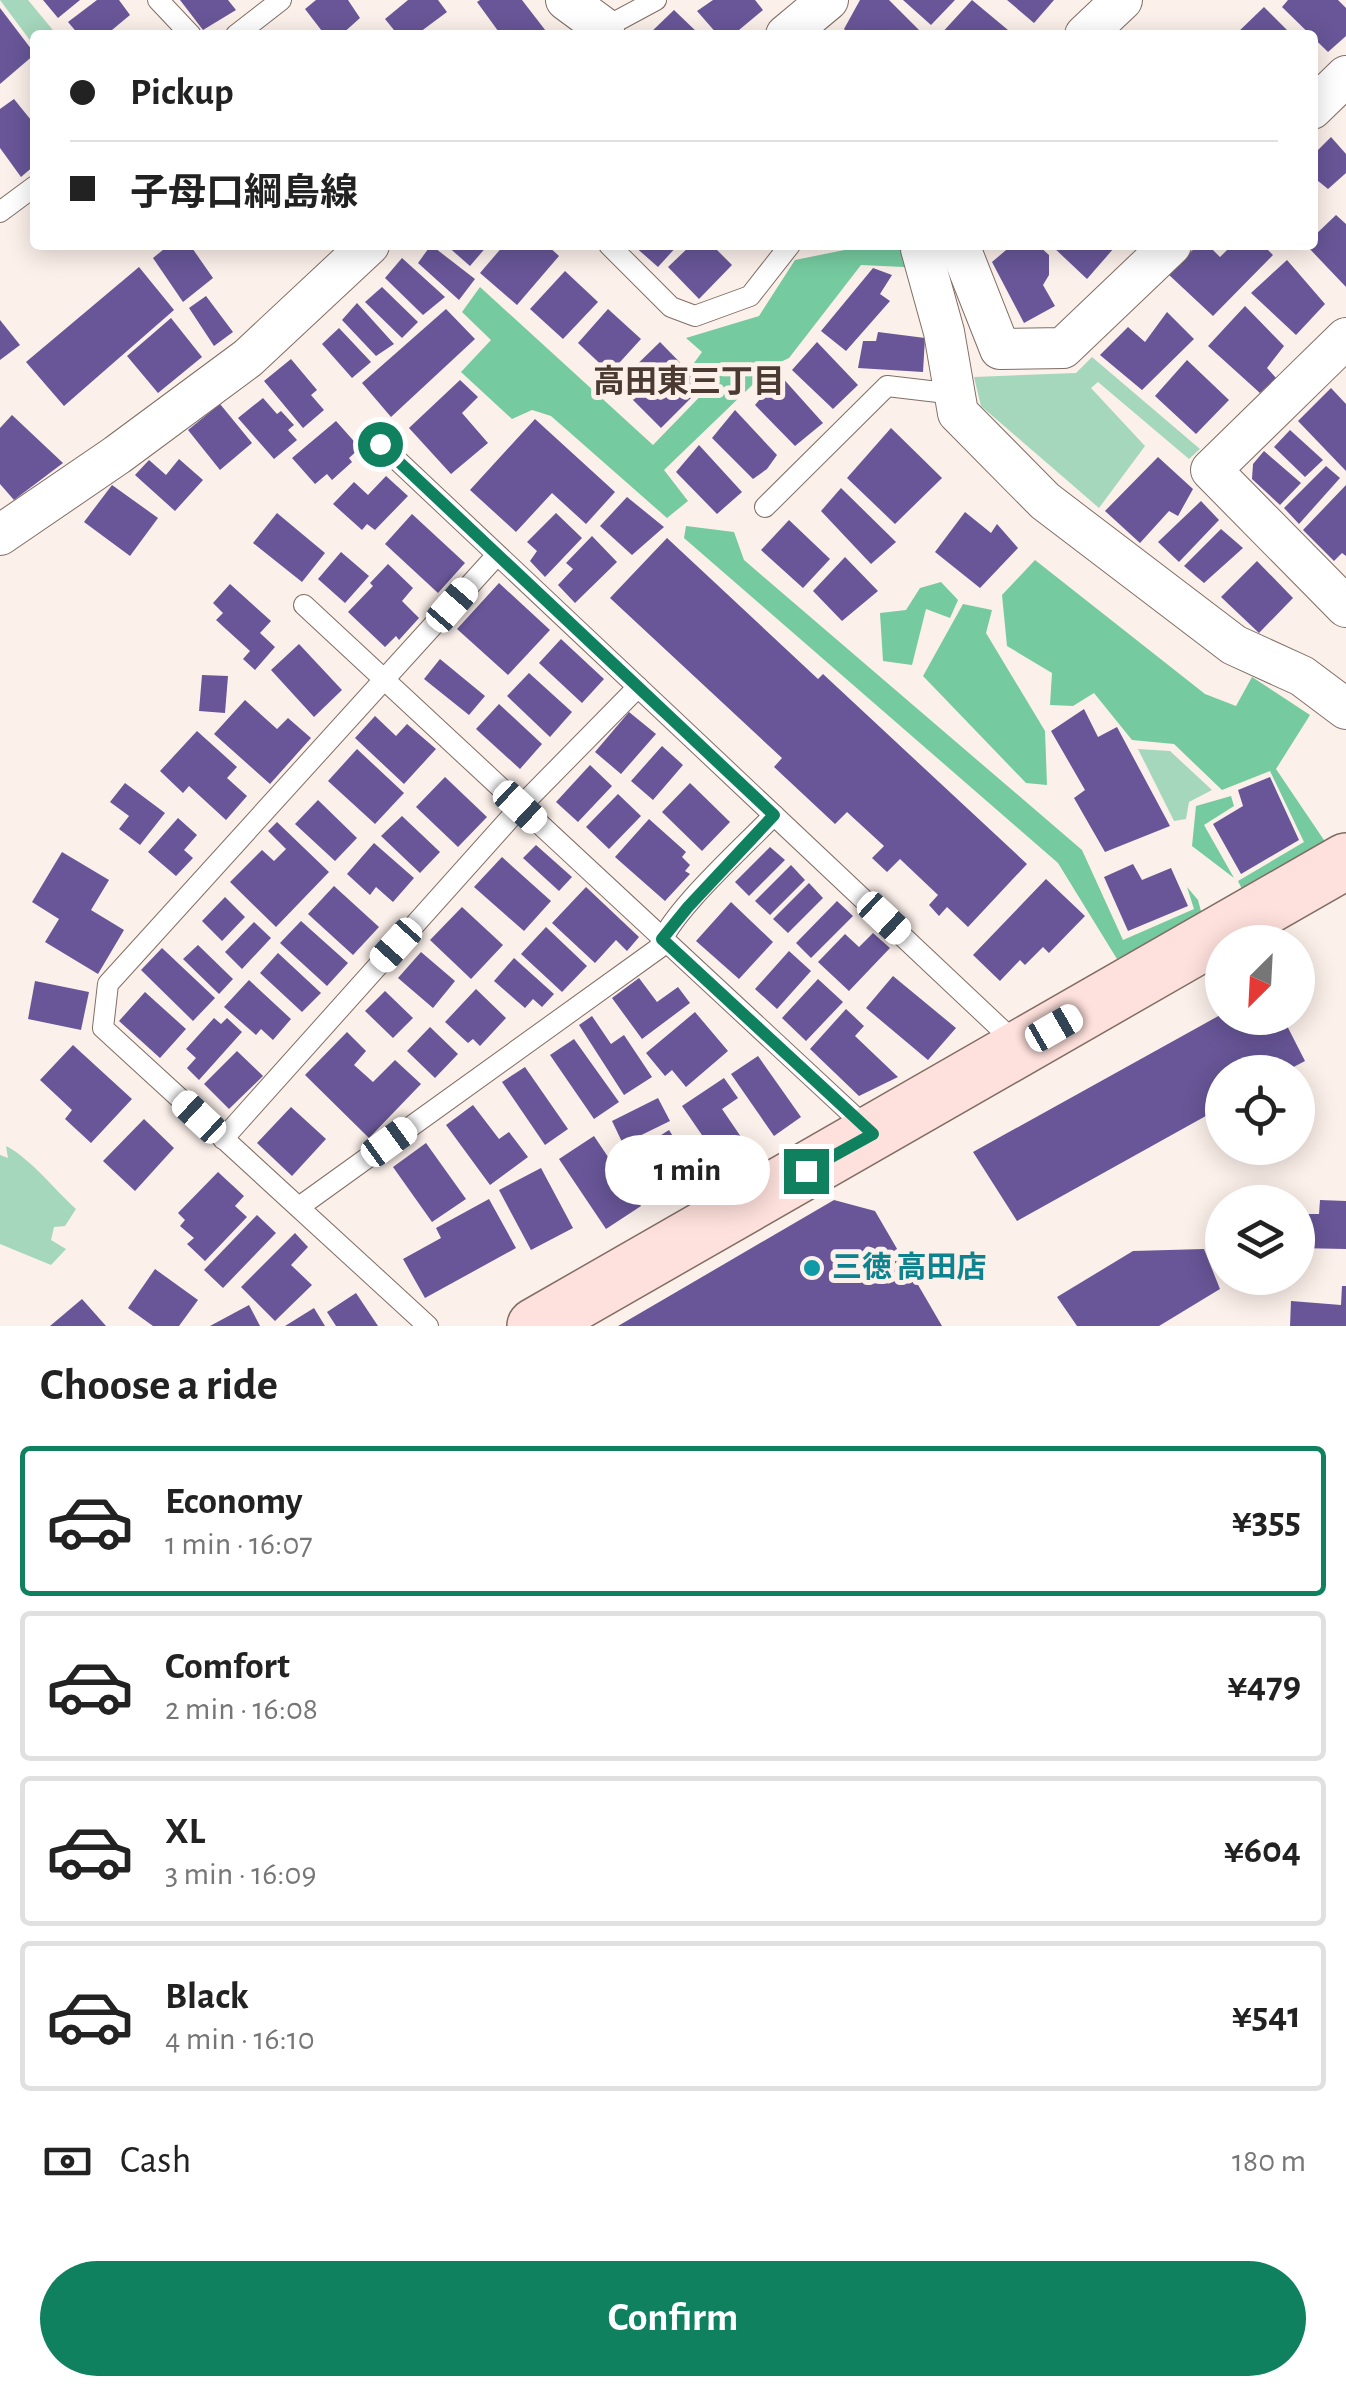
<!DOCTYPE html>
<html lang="en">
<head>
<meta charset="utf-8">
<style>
  :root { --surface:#fff; --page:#f2f2f2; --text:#222; --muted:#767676; --line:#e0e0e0; --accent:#10815f }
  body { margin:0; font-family:"Alegreya Sans","Noto Sans JP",sans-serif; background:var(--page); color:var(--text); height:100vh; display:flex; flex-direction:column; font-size:38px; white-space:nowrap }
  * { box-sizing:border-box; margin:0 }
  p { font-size:32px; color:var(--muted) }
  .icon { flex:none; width:55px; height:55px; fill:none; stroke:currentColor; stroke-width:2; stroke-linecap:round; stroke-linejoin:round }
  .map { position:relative; height:1326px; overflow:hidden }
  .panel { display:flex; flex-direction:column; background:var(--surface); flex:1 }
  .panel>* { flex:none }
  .guide { position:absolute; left:30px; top:30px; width:1288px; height:220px; border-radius:10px; box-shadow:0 5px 25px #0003; display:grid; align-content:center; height:220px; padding:0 40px; background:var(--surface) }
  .needle { width:65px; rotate:204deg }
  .tools { position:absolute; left:1205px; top:925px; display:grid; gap:20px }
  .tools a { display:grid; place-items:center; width:110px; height:110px; border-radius:50%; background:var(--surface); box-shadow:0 5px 25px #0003; font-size:50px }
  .end { position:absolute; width:45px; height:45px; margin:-22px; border:12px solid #10815f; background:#fff; box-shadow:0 0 0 5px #fff }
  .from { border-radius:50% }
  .bubble { position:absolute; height:70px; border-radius:35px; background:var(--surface); box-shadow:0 5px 25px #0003; font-size:32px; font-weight:700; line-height:70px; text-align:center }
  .car { position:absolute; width:30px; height:60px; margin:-30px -15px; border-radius:12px; box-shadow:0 0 8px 2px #0007; background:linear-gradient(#fff 24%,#345 0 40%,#fff 0 76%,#345 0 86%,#fff 0) }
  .guide b { display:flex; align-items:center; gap:35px; height:95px; font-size:38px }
  .guide b+b { border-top:2px solid var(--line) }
  .guide i { width:25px; height:25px; background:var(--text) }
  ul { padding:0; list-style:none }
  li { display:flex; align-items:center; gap:30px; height:150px; margin:0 20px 15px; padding:0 20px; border:5px solid var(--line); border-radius:10px }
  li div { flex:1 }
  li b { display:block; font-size:38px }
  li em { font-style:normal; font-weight:700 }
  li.current { border-color:var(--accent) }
  li>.icon { width:90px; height:90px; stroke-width:1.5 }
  h2 { padding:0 40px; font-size:45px; line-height:120px }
  .pay { display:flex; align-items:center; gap:25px; height:110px; padding:0 40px; font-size:38px }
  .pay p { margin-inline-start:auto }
  .action { display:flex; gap:20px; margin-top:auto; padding:20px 40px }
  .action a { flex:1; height:115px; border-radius:60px; background:var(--accent); color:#fff; font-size:40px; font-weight:700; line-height:115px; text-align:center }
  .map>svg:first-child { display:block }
  .green { fill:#a5d7bc }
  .forest { fill:#75caa0 }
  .building { fill:#685698 }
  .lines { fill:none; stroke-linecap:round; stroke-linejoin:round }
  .lane-casing { stroke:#806e65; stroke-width:22 }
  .street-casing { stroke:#806e65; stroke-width:42 }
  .secondary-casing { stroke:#806e65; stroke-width:58 }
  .lane { stroke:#fff; stroke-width:20 }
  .street { stroke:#fff; stroke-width:40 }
  .secondary { stroke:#fee0dc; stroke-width:55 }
  .route { stroke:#10815f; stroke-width:12 }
  .culture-dot { fill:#0f9aa8; stroke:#fcf0ea; stroke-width:4 }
  .labels { text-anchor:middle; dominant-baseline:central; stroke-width:10; stroke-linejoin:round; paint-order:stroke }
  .culture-label { font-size:30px; font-weight:bold; fill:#0d838f; stroke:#fcf0ea; text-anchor:start }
  .neighbourhood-label { font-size:32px; font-weight:bold; fill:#4a3a32; stroke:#fcf0ea }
</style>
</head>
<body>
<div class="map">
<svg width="1346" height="1326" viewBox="0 0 1346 1326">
  <rect width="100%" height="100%" fill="#fcf0ea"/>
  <g class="green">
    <path d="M0,0H28L57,35H35V47Z"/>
    <path d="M1092,357L1200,449L1189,459L1098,382L1091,388L1145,446L1099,508L981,406L974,377L1076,373Z"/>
    <path d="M1138,749L1170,751L1212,790L1189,802L1186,819L1174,821Z"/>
    <path d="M6,1146C31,1159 53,1188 76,1209L65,1226L54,1227L51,1240L66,1249L51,1265L0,1244V1155L8,1158Z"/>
  </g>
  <g class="forest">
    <path d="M869,245H905L904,267L861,265L789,358L772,366L664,470L688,501L667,518L551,416L532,410L512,419L461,372L491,340L462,312L480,287L653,445L714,382L694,363L702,352L686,338L759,316L795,260Z"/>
    <path d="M686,526L734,532L744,560L1082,850L1123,940L1194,909L1187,887L1198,900L1202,915L1117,959L1058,863L684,538Z"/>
    <path d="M1035,560L1205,694L1236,706L1252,677L1310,715L1276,769L1328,846L1243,891L1238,881L1304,842L1270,771L1222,790L1174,744L1132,740L1094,693L1073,706L1050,705L1052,673L1007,646L1002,595Z"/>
    <path d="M941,582L958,600L950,618L926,609L912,665L883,661L880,613L906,610L920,588Z"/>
    <path d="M963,604L992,610L986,633L1045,731L1047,785L1026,783L923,676Z"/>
    <path d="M1231,796L1234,806L1204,825L1234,878L1192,846L1196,806Z"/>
  </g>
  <g class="building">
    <path d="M43,0H80L58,18Z"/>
    <path d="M97,0H119L130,15L106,35H79L68,22Z"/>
    <path d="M180,0H228L236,10L203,30Z"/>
    <path d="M316,0H348L360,18L341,35H325L305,9Z"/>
    <path d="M408,0H438L447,12L416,35H398L385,19Z"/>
    <path d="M480,0H522L549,35H501L477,2Z"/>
    <path d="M713,0H755L763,10L733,35H718L697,11Z"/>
    <path d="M860,0H889L920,31L916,35H850L844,29Z"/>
    <path d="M903,0H955L931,25Z"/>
    <path d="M972,0L1014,35H940Z"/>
    <path d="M1007,0H1054L1034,23Z"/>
    <path d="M1288,0H1338L1346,8V36L1328,52L1282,7Z"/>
    <path d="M1264,7L1290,33L1288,35H1235Z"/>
    <path d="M0,8L35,54L0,84Z"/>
    <path d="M674,10L700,35H648Z"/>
    <path d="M14,99L35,125V165L21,177L0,148V109Z"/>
    <path d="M1331,137L1346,154V173L1328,189L1312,176V156Z"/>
    <path d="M1336,215L1346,224V287L1306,245H1312V238Z"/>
    <path d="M169,245H190L213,278L183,302L153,258Z"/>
    <path d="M431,245L475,279L459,300L418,263Z"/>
    <path d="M446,245H488L470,266Z"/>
    <path d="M504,245H547L559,256L517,305L480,273Z"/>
    <path d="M633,245H678L658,267Z"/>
    <path d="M691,245H712L732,265L699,299L668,267Z"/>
    <path d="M1012,245H1038L1049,255V275L1043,285L1055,306L1024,323L992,262Z"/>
    <path d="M1051,245H1110L1114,248L1087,279Z"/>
    <path d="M1198,245H1208L1220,257L1232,245H1263L1273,255L1213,316L1168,274Z"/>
    <path d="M402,258L445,297L423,315L385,278Z"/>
    <path d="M1287,260L1325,304L1296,335L1251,293Z"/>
    <path d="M139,267L174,310L64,406L26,362Z"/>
    <path d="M873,268L892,275L880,294L890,301L846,351L821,331Z"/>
    <path d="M565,271L598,302L563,339L530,309Z"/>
    <path d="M382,287L418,322L402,338L365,302Z"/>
    <path d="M206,296L233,332L214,346L189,308Z"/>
    <path d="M357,303L394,344L376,356L342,320Z"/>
    <path d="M1245,306L1284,346L1267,368L1276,378L1260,393L1208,346Z"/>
    <path d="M446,309L475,339L391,417L362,383Z"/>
    <path d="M608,309L641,339L610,373L578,343Z"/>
    <path d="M1167,312L1194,339L1142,390L1100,355L1128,327L1145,342Z"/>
    <path d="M171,318L202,357L158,393L127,356Z"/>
    <path d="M0,320L20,345L0,360Z"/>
    <path d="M339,328L371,362L352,378L322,344Z"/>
    <path d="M878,332L925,338L923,372L858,368L863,341H876Z"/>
    <path d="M660,342L703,386L661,428L617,384Z"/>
    <path d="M817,342L858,385L833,409L792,370Z"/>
    <path d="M291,359L317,390L311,395L324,410L303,428L264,381Z"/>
    <path d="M1187,360L1229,400L1196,434L1155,396Z"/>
    <path d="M780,375L823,423L795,446L755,405Z"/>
    <path d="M460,380L478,397L462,413L488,443L451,474L409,428Z"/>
    <path d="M1331,388L1346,404V471L1298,421Z"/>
    <path d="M263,398L277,414L281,411L294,425L288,430L297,440L274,459L238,418Z"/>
    <path d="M220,404L252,443L220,470L188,430Z"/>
    <path d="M735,410L777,455L767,469L753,479L712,438Z"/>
    <path d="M12,415L63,463L14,500L0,484V428Z"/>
    <path d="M535,419L615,492L586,524L552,493L516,532L470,490Z"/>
    <path d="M336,421L360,448L349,458L352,462L332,480L327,474L315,484L292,458Z"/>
    <path d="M891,428L942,478L895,524L847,478Z"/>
    <path d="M1290,430L1323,460L1305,477L1274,447Z"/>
    <path d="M699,445L742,492L717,514L676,472Z"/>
    <path d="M1264,451L1301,483L1280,505L1252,479L1253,464Z"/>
    <path d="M1158,457L1193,489L1178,516L1169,511L1140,543L1105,511Z"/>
    <path d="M179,459L203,480L175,511L135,475L149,460L166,475Z"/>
    <path d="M1326,466L1340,478L1299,524L1284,508Z"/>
    <path d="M386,476L408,496L375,530L367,524L362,530L333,504L354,482L368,495Z"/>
    <path d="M112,485L158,518L130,556L84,522Z"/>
    <path d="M1346,485V556L1342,553L1334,561L1303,530Z"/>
    <path d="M841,488L896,542L871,564L821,511Z"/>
    <path d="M627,497L664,527L632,555L600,526Z"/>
    <path d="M1201,501L1219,520L1179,562L1158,542Z"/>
    <path d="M965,512L991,533L997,524L1018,548L980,588L935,552Z"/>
    <path d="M277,513L325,553L302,582L253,543Z"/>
    <path d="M556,513L582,538L545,577L530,561L537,551L527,542Z"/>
    <path d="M412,514L465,563L438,593L385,544Z"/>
    <path d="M789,520L830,559L803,588L761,550Z"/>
    <path d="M1221,529L1243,548L1204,583L1184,566Z"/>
    <path d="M592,536L617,562L575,603L558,585L573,569L566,563Z"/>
    <path d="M667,538L818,679L823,674L1027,864L968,927L947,907L939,916L929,905L938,895L900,859L887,872L872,858L884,846L847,812L835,824L774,767L782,758L610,598Z"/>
    <path d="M341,552L369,576L345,603L318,579Z"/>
    <path d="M845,557L878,591L842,621L813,591Z"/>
    <path d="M1257,561L1293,598L1259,633L1221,597Z"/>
    <path d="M388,564L413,588L402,601L419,618L399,640L396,636L385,647L348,612L373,586L370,583Z"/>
    <path d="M499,583L550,630L508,675L457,629Z"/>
    <path d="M230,584L271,621L260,633L275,647L255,670L243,659L250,651L216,620L223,613L213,603Z"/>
    <path d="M561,639L604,679L582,703L539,663Z"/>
    <path d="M299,644L342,690L314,717L271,670Z"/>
    <path d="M440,659L485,696L469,715L424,679Z"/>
    <path d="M529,673L572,712L550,737L507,696Z"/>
    <path d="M202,675L228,676L225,713L199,711Z"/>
    <path d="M245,700L277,729L288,718L311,738L270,784L214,734Z"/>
    <path d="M499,704L542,744L520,769L476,729Z"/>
    <path d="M1084,709L1098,737L1117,727L1170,826L1105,852L1074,798L1085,790L1051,731Z"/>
    <path d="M629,712L656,734L621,774L595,752Z"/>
    <path d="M375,716L396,736L407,724L436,749L404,784L355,738Z"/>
    <path d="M197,731L237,767L227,778L247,796L226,820L189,786L183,793L160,771Z"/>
    <path d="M662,746L683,765L653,800L631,781Z"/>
    <path d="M357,749L404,793L375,824L328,781Z"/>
    <path d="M590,765L612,786L578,822L556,802Z"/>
    <path d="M445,777L487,817L458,847L416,807Z"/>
    <path d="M1270,777L1299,840L1241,874L1213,824L1243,806L1238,790Z"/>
    <path d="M125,783L165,813L140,845L119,829L129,816L110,802Z"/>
    <path d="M690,783L730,822L702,851L662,812Z"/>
    <path d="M618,794L641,816L609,849L586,827Z"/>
    <path d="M318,800L357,838L335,861L295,824Z"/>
    <path d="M402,816L440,852L420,873L381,836Z"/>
    <path d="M178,818L197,835L184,850L193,858L176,876L148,852Z"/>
    <path d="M649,819L686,852L682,857L690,865L685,871L690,874L665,901L615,857Z"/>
    <path d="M277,822L329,872L276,927L230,882L262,850L274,861L286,849L268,831Z"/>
    <path d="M374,843L414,878L393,902L376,887L370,895L347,874Z"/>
    <path d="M536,845L572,877L559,891L523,858Z"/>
    <path d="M770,847L785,860L749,896L735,882Z"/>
    <path d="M62,852L109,880L91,910L124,930L98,974L45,942L59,919L32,902Z"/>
    <path d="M502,857L551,901L524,931L474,887Z"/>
    <path d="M1133,864L1142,880L1171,868L1188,906L1128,931L1104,877Z"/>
    <path d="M791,865L805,880L770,915L755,901Z"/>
    <path d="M1046,879L1085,916L1049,953L1043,947L1025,965L1020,960L1000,981L973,955Z"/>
    <path d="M809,883L823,898L788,933L773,919Z"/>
    <path d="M334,886L379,927L353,955L308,914Z"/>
    <path d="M586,887L639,937L627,951L616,940L595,963L552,923Z"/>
    <path d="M225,897L245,917L222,941L202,921Z"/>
    <path d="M837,901L853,916L811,958L796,943Z"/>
    <path d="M731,902L773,942L739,979L696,941Z"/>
    <path d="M462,907L503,945L471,979L430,940Z"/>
    <path d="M301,921L348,963L327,986L280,943Z"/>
    <path d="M254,922L271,938L242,969L225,952Z"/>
    <path d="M546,927L587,966L562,992L521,954Z"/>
    <path d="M873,933L890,948L849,991L818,962L845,934L859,947Z"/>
    <path d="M198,945L233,979L219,994L183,959Z"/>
    <path d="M162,948L215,998L193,1021L141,970Z"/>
    <path d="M789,951L811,971L777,1009L755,989Z"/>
    <path d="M421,952L455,981L433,1008L398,978Z"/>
    <path d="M278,953L321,993L302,1012L260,973Z"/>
    <path d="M514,958L554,994L542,1007L533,999L525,1008L494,981Z"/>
    <path d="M893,976L956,1028L928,1060L866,1008Z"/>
    <path d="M639,978L657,1002L678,987L690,1003L642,1039L612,998Z"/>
    <path d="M818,979L843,1002L806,1041L782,1018Z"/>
    <path d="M249,980L291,1019L273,1040L261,1029L256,1035L224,1007Z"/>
    <path d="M35,981L89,992L81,1030L28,1019Z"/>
    <path d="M476,989L506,1018L480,1046L473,1039L468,1043L445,1022Z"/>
    <path d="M385,991L413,1018L393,1038L365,1011Z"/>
    <path d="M145,992L186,1029L160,1058L119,1021Z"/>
    <path d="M846,1009L864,1026L855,1036L898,1077L859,1096L810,1049Z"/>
    <path d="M695,1012L728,1051L686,1087L672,1070L665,1076L646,1053Z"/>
    <path d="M1222,1014V1018H1283L1305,1061L1284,1072H1222V1107L1017,1221L973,1152Z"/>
    <path d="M592,1016L611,1044L624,1035L652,1077L624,1095L579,1025Z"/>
    <path d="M214,1018L221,1024L227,1018L242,1032L199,1080L187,1068L196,1058L186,1049Z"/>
    <path d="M430,1027L458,1054L435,1078L407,1051Z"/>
    <path d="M347,1032L366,1051L354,1065L373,1082L395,1060L421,1084L369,1138L305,1075Z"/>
    <path d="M574,1039L619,1102L594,1119L550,1055Z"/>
    <path d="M73,1045L132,1099L91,1143L65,1119L72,1110L40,1080Z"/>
    <path d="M237,1051L263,1076L229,1109L204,1084Z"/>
    <path d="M758,1056L801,1117L774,1136L731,1074Z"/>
    <path d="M525,1067L568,1129L545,1145L502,1082Z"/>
    <path d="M724,1078L738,1098L722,1109L752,1153L726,1170L682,1106Z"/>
    <path d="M658,1098L670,1121L623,1144L612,1121Z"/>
    <path d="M473,1105L499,1139L509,1132L528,1157L490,1185L446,1125Z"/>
    <path d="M291,1107L326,1139L292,1176L257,1143Z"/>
    <path d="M144,1119L174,1148L135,1191L103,1161Z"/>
    <path d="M669,1130L694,1169L658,1192L633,1153Z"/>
    <path d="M594,1136L641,1206L606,1229L559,1159Z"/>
    <path d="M426,1143L466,1199L432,1222L393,1167Z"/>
    <path d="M541,1168L573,1228L531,1250L499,1190Z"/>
    <path d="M218,1172L244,1196L235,1206L247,1217L205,1261L187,1244L194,1238L180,1226L185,1220L178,1213Z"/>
    <path d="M489,1199L516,1248L425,1298L403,1259L441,1238L436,1228Z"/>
    <path d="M834,1200L875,1211L942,1326H618Z"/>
    <path d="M1320,1200L1346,1201V1249L1298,1248V1214H1319Z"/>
    <path d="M257,1215L276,1233L223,1288L204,1270Z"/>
    <path d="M295,1233L308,1247L291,1265L312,1285L275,1321L241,1287Z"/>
    <path d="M1204,1249L1220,1289L1159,1326H1077L1057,1297L1133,1251Z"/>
    <path d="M155,1269L198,1300L179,1326H153L128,1308Z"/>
    <path d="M1342,1286H1346V1326H1290L1291,1301L1341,1305Z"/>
    <path d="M356,1293L378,1326H336L327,1312Z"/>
    <path d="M82,1299L106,1326H50Z"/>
    <path d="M249,1305L260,1326H210Z"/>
    <path d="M314,1308L325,1326H285Z"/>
  </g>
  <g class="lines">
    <g class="lane-casing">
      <g id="lane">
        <path d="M158,0L191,35"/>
        <path d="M604,28L656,0"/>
        <path d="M236,35L281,0"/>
        <path d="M0,212L35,186"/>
        <path d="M609,245L671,307L695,316L750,296L790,245"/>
        <path d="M380,444L1019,1046"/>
        <path d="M765,507L887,386L955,394"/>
        <path d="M304,605L868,1129"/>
        <path d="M223,1139L520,807L638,687"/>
        <path d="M299,1207L659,948C668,914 747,844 774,815"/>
        <path d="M428,1326L103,1028L108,984L497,555"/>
      </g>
    </g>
    <g class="street-casing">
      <g id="street">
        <path d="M566,0L604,28L597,35"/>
        <path d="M786,35L828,0"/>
        <path d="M1085,35L1122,0"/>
        <path d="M1312,109L1346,76"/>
        <path d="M959,245L1000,349L1063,348L1171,245"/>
        <path d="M921,249L944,332L958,413L1045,501L1234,645L1302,676L1346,709"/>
        <path d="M1346,338L1211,470L1346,607"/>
        <path d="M0,535L117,455L248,358L369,245"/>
      </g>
    </g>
    <g class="secondary-casing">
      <path id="secondary" d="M535,1326L1346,861"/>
    </g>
    <use href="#lane" class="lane"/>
    <use href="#street" class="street"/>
    <use href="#secondary" class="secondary"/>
  </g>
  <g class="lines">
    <path class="route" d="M380,444L774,815L688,907L662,939L873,1134L806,1171"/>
  </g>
  <circle class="culture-dot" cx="812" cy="1268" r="10"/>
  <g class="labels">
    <g class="culture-label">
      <text x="832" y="1268">三徳 高田店</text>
    </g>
    <g class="neighbourhood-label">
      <text x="689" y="382">高田東三丁目</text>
    </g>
  </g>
</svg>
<div class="tools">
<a><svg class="needle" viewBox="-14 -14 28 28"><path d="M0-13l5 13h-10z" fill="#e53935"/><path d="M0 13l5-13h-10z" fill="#767676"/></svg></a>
<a><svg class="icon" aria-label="locate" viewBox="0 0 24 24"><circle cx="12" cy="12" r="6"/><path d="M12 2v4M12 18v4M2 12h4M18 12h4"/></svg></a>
<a><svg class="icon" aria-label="layers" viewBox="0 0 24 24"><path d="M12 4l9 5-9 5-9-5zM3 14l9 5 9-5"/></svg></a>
</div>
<i class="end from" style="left:380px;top:444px"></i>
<i class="end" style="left:806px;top:1171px"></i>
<div class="bubble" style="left:605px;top:1135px;width:165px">1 min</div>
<i class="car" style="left:452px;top:605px;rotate:41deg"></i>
<i class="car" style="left:520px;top:807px;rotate:133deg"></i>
<i class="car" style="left:884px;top:918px;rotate:133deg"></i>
<i class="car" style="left:396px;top:945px;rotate:222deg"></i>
<i class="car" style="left:1054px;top:1028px;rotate:60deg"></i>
<i class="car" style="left:199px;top:1117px;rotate:313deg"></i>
<i class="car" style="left:389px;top:1142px;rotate:54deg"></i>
<div class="guide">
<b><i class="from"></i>Pickup</b>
<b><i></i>子母口綱島線</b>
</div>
</div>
<section class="panel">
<h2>Choose a ride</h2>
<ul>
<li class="current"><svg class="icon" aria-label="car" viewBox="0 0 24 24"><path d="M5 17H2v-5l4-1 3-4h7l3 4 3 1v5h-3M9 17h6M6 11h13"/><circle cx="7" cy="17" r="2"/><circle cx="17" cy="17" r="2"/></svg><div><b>Economy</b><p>1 min · 16:07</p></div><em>¥355</em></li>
<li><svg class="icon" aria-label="car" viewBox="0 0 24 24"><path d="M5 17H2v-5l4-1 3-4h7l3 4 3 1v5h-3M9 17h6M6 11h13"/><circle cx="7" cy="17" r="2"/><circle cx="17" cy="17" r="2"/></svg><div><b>Comfort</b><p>2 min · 16:08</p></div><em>¥479</em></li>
<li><svg class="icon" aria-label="car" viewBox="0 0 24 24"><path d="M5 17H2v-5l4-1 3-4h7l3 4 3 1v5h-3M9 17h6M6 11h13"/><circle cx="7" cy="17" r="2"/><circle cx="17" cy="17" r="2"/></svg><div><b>XL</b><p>3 min · 16:09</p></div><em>¥604</em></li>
<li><svg class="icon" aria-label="car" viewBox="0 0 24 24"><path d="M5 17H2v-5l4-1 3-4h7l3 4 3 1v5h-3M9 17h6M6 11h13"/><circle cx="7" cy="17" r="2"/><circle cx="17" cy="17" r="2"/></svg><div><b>Black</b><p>4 min · 16:10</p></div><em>¥541</em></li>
</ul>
<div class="pay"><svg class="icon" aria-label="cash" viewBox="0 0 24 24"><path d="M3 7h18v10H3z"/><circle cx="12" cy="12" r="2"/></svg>Cash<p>180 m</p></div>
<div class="action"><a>Confirm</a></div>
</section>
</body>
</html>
